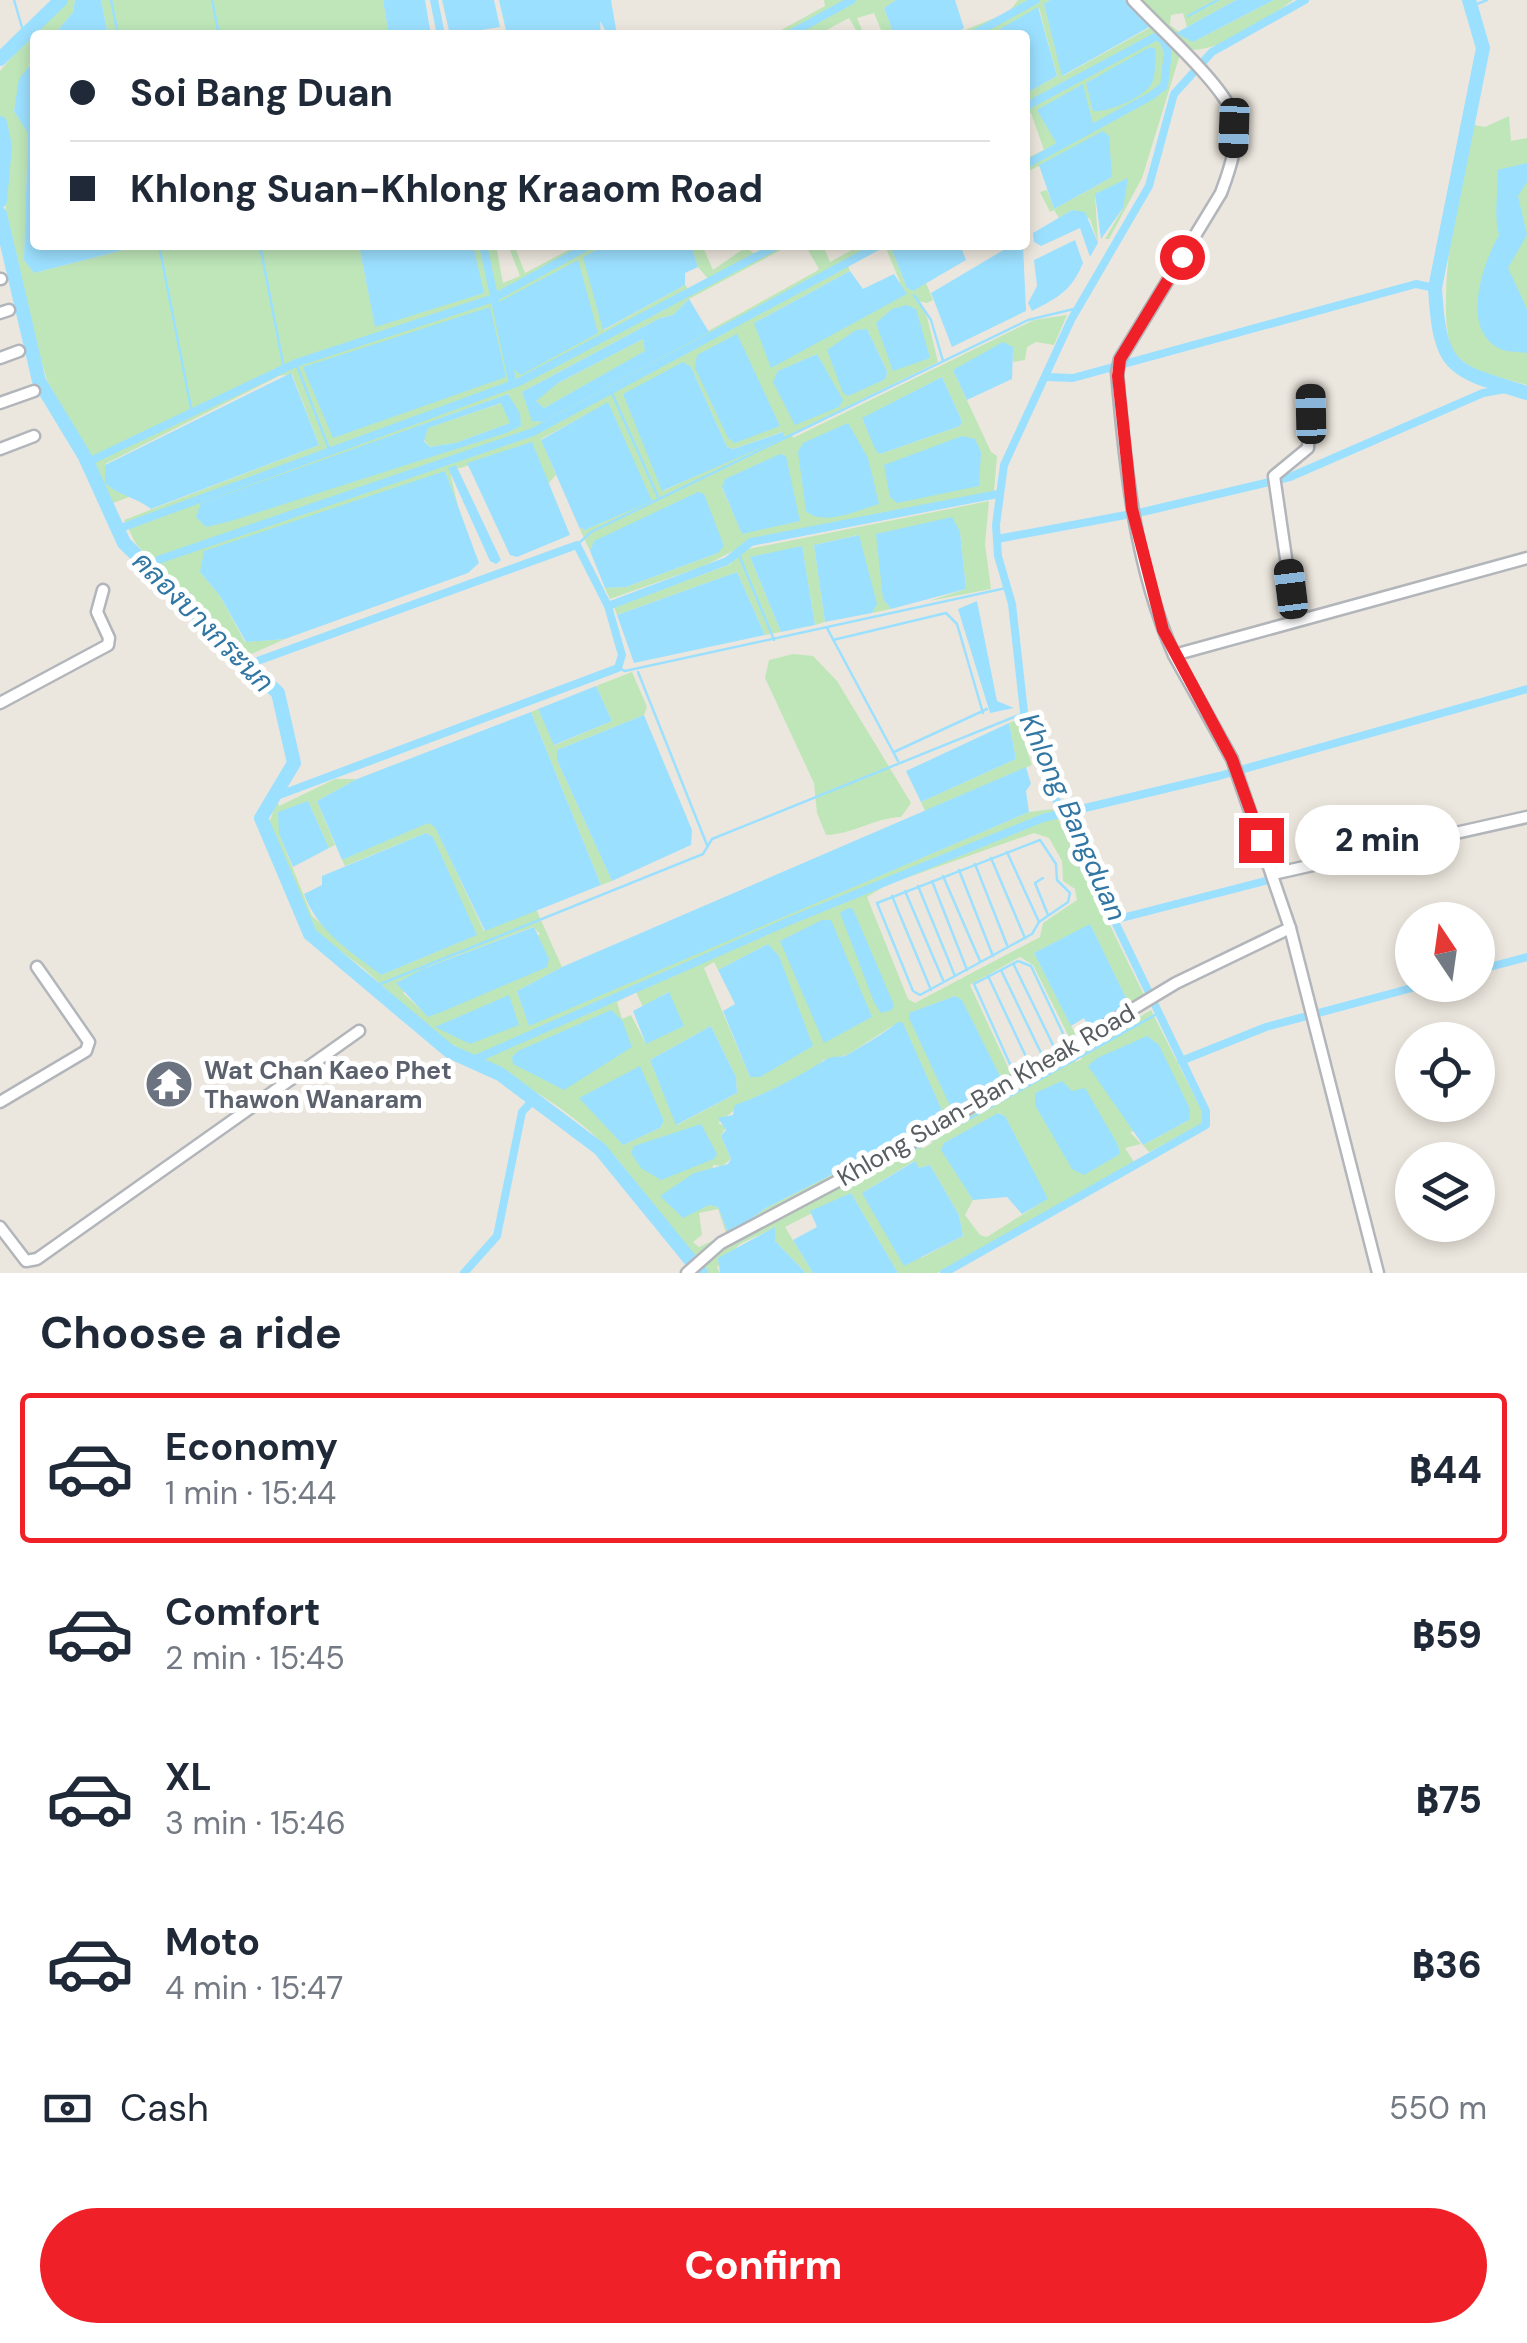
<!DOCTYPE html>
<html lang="en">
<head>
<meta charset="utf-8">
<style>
  :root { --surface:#fff; --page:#f6f6f7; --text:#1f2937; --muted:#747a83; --line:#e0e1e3; --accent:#f02029 }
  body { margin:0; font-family:"DM Sans",Sarabun,sans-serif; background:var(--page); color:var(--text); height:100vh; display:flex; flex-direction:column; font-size:38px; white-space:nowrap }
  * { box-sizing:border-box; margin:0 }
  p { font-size:32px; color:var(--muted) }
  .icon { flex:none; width:55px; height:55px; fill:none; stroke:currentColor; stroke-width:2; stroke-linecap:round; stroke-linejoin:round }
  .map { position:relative; height:1273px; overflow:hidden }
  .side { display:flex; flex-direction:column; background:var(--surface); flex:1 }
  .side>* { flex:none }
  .banner { position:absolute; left:30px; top:30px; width:1000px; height:220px; border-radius:10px; box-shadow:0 5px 15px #0003; display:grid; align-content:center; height:220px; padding:0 40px; background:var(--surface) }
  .needle { width:65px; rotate:347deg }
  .buttons { position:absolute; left:1395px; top:902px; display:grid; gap:20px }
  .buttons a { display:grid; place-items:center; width:100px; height:100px; border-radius:50%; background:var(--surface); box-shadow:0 5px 15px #0003; font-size:50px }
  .end { position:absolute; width:45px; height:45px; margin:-22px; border:12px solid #f02029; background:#fff; box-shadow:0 0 0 5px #fff }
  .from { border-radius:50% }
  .bubble { position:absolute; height:70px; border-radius:35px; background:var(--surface); box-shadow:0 5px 15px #0003; font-size:32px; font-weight:800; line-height:70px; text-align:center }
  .car { position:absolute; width:30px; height:60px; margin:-30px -15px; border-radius:12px; box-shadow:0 0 8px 2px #0007; background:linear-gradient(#222 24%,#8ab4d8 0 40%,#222 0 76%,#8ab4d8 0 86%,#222 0) }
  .banner b { display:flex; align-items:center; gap:35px; height:95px; font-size:38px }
  .banner b+b { border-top:2px solid var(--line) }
  .banner i { width:25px; height:25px; background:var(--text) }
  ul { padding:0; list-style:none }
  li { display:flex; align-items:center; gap:30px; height:150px; margin:0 20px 15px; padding:0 20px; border:5px solid transparent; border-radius:10px }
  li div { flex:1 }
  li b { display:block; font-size:38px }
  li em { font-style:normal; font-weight:800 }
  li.current { border-color:var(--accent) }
  li>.icon { width:90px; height:90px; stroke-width:1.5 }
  h2 { padding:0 40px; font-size:45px; line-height:120px }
  .pay { display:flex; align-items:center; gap:25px; height:110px; padding:0 40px; font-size:38px }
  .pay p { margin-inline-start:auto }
  .cta { display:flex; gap:20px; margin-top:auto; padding:20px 40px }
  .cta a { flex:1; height:115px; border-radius:60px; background:var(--accent); color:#fff; font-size:40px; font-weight:800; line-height:115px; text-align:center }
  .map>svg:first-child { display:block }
  .green { fill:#bee6b9; fill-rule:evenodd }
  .water { fill:#9ce0ff; fill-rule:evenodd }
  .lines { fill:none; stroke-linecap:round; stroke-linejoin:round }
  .stream { stroke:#9ce0ff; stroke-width:2.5 }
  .canal { stroke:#9ce0ff; stroke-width:8 }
  .river { stroke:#9ce0ff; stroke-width:14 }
  .minor-casing { stroke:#b2b6bb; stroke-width:15 }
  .minor { stroke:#fff; stroke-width:10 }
  .route { stroke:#f02029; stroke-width:12 }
  .labels { text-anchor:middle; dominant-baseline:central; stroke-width:10; stroke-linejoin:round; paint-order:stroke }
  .worship-label { font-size:25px; font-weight:bold; fill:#5b616d; stroke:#fff; text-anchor:start }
  .street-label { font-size:25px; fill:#585d61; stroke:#fff }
  .water-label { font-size:28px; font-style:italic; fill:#3277a3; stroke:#fff }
</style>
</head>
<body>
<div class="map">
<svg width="1527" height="1273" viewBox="0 0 1527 1273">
  <rect width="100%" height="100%" fill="#ece7de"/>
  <g class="green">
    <path d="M61,0H75L73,12L54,35H35C35,63 18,82 14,111L28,132L24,260L34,273L143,245H359L375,326L483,293L473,245H496L503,283L520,276L508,245H514L525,273L578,245H605L584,257L604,330L685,285L689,290L709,280L698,267L691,245H702L713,270L746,247L756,255L767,249L766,245H790L689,299L673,315L658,319L522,392L533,421L543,422L815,272L819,269L805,245H823L830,262L861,245H895L892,250L907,288L913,291L926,283L933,300L927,303L918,301L927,317L938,362L792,434L793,438L1034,320L1067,315L1054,345L1036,342L1027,347L1025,360L1013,362V347L953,370L991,452L997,456L994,491L988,494L762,536L706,565L610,599L605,588L626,587L718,553L594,541L590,551L579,527L585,530L651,501L608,403L541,439L556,475L548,484L531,443L461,468H449L460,515L445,471L200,572L220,596L245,642L285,639L247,656L136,544L124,520L319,445L292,374L279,376L105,464L134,495L111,504L47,380L22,296L5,226L9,133L0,117V71ZM885,246L900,282L754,323L850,271L848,266ZM867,329L887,371L886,379L848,395L843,392ZM817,354L842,400L779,371ZM691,367L727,447L733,449L782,432L784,436L663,491ZM942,377L962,421L960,426L880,454L862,419ZM508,394L521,426L206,527L201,504ZM722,488L800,521L742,533Z"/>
    <path d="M101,0H383L389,35H108Z"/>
    <path d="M824,0H896L884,8L894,35H883L874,13L857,18L864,35H859L849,18L817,35H772L825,6Z"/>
    <path d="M1018,0H1050L1044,4L1063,76L1151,27L1124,0H1236L1187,27L1183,13L1171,15L1170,25L1193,42L1274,0H1293C1270,18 1210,59 1182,48L1142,178L1109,239H1105L1123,208L1095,195L1098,243L1090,219L1072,210L1059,218L1054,210L1050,212L1040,192L1047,190L1054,209L1112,177L1050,160L1025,173V159L1044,150L1031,113L1025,116V94L1057,76L1039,8L1000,30L1003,35H953L1009,12Z"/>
    <path d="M1509,116L1511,141L1527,138V385C1506,378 1469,374 1455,355C1431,322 1461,167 1469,124L1485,127Z"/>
    <path d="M643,339L646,351L544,408L535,400L558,383Z"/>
    <path d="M502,403L511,423L455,443L430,447L424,440L427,428Z"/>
    <path d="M989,501L985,544L991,589L929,601L966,589L960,532L883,599L891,609L872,613L876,604L858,535L814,545L825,622L815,625L802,547L750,557L781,632L765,635L737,572L617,615L614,607L731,564L738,551Z"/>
    <path d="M793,654L813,656L837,681L911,803L901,817C874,818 854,834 826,835L817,813L814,783L765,678L769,660Z"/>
    <path d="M632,672L647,707L644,715L557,750V760L612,881L601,885L531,712L538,709L555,745L612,721L596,686Z"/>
    <path d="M1017,720L1032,765L925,811L921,802L1016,759L1009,723Z"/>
    <path d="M335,779H357L317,801L335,845L329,848L308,801L279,834L312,916L381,975L476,935L433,837L426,833L345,866L342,860L428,822L435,826L484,931L536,909L562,967L517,991L529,1025L1029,812L1053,809L1145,997L1132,1010L1090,925L1034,953L1079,1041L1073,1045L1033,965L1020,957L970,985L1014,1080L727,1236L718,1209L699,1213L702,1235L693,1242L699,1247L714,1240L717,1243L695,1258C668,1229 648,1197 623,1166C585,1117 514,1075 457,1052L456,1046L444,1042L363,968L313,930L269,823L277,801L279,806ZM1034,833L1049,838L1062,861L1063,881L1075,889L1077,900L1043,923L1040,937L915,1003L908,999L867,897L886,885ZM533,927L540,934L428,1016L403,993L425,968ZM768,944L750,1077L704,968L714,962L718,970ZM636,992L643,1007L668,992L646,1044L631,1015L622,1019L617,1002ZM955,996L1002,1080L952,1109L910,1013ZM894,1025L934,1123L766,1208L729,1235L718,1207L709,1205L713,1165L722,1166L731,1159L721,1136L726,1127L718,1123L745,1102L814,1070L823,1060L847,1055ZM711,1026L736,1077L737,1093L677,1125L650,1060ZM579,1097L655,1102L664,1121L660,1128L623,1145Z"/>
    <path d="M1151,1010L1205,1117L1201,1125L1149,1152L1143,1145L1189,1120L1130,1132L1141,1144L1125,1148L1134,1162L1115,1175L937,1273H898L851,1193L785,1227L813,1273H806L775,1241L774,1228L740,1244L717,1267L720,1273H706L703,1268L707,1260L752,1231L919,1142L923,1149L932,1143L933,1134L1074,1056L1076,1062L1082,1059L1079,1053ZM999,1113L1005,1116L1047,1199L987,1237L980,1235L965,1215L973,1200L942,1150ZM914,1161L919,1168L930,1165L959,1215L963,1236L921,1258L862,1193Z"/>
  </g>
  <g class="water">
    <path d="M75,0H101L108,35H54L73,12Z"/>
    <path d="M383,0H425L431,35H389Z"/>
    <path d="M442,0H494L500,27L450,35Z"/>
    <path d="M499,0H611L617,35H608L600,21L601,35L586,31L584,35H507Z"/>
    <path d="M896,0H955L964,28L953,35H894L884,8Z"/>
    <path d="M1050,0H1124L1151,26L1062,76L1044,4Z"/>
    <path d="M1236,0H1274L1193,42L1176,33Z"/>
    <path d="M1038,7L1057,76L1025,94V35H1003L1000,29Z"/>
    <path d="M1150,47L1156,49C1155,59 1156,74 1152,83C1145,97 1108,113 1093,111L1086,83Z"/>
    <path d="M35,59V245H143L34,273L24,260L28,133L14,111L19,79Z"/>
    <path d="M1083,84L1093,124L1057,144L1037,110Z"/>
    <path d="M1103,131L1109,136L1112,177L1054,209L1039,165Z"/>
    <path d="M1527,163V182L1518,196L1527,235L1508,268L1527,309V353C1520,352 1510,352 1503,350C1458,332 1483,263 1499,235C1493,211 1499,194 1497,170Z"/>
    <path d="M1128,178L1123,208L1101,239L1095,194Z"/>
    <path d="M1072,210L1085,212L1098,243L1090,257L1080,228L1041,246L1034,242L1033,233Z"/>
    <path d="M1075,240L1083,263C1072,290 1058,298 1032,311L1028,303L1037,286L1034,260Z"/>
    <path d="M359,245H473L484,293L375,327Z"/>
    <path d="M605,245H691L698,267L685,273V285L603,330L583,257Z"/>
    <path d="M895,245H960L966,260L913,291L907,288L892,250Z"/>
    <path d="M1012,245H1023L1026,311L952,347L931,293Z"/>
    <path d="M578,260L598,333L521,375L513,369L499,302Z"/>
    <path d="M850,271L863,289L894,274L907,294L771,368L754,323Z"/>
    <path d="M689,299L709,332L543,422L532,421L522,392L658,319L673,315ZM643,339L645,351L544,408L536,401L558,383Z"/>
    <path d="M907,305L916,309L930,358L893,371L876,323L892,309Z"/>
    <path d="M490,307L506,377L333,438L303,367Z"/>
    <path d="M867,329L887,371L886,379L848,396L843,393L827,350L856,330Z"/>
    <path d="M737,334L780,426L735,443L728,438L695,368L697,355Z"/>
    <path d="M1003,342L1013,347L1012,379L967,400L953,370Z"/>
    <path d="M817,354L843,400L839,407L795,425L773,382L778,371Z"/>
    <path d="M683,362L691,367L727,447L733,449L783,432L785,437L662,491L623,394Z"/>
    <path d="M291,373L319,445L151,509C136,497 117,495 105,483V465Z"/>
    <path d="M942,377L962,421L960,426L880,454L876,451L862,418Z"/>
    <path d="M508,394L520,413L521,426L506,433L231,521L206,527L196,517L201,503ZM501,403L510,423L455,443L430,447L424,441L428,428Z"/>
    <path d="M608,402L652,501L585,530L579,527L541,440Z"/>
    <path d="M848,423L868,458L879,504C858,510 824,527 806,511L798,452L803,443Z"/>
    <path d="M962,436L975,439L981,452L979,486L897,503L890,497L884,465Z"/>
    <path d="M532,442L570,535L517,557L510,555L467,463Z"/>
    <path d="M780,454L786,456L800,521L742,534L722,487L725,479Z"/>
    <path d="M456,465L501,560L496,564L490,561L448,468Z"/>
    <path d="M445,471L479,563L468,573L285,639L246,642L220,596L200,572L204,551Z"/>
    <path d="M698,492L704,494L724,546L718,553L626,587L605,588L590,551L594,541Z"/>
    <path d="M952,517L960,532L966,589L891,609L883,599L876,534Z"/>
    <path d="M859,535L877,604L872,613L825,622L814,545Z"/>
    <path d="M802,546L815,625L781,632L750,557Z"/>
    <path d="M737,572L765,635L634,663L617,615Z"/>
    <path d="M977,601L997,701L1014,708L990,713L958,609Z"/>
    <path d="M596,686L612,721L554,745L538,709Z"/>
    <path d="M531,712L601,885L485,931L435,827L428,823L342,860L317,801L357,779Z"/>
    <path d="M644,715L692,830L691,845L612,881L557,760V750Z"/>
    <path d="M1009,723L1016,759L921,802L906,771Z"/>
    <path d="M1026,767L1031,784L1026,791L1029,812L529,1026L517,991L562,967Z"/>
    <path d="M308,801L329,848L293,867L279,834L278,812Z"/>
    <path d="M426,833L433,837L477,935L381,975C350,951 318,932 304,894L322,885V876Z"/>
    <path d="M848,908L853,909L894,1005L892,1010L881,1013L874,1002L840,913Z"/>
    <path d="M822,920H831L872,1017L824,1043L780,941Z"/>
    <path d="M1090,924L1132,1010L1093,1034L1084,1018L1071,1026L1034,953Z"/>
    <path d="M534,927L549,959L547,967L444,1011L428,1017L396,983L425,968Z"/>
    <path d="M768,944L779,956L813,1046L760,1077H750L723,1011L735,1004L718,970Z"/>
    <path d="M669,992L684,1026L646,1044L633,1011Z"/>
    <path d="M509,995L519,1025L470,1044L435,1027Z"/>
    <path d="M955,996L962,1000L1002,1080L952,1110L909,1018V1013Z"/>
    <path d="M611,1010L622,1020L632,1047L564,1090L513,1064L512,1057L518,1051Z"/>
    <path d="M898,1022L903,1023L944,1115L934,1123L766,1208L729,1235L718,1207L709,1205L683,1218L660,1196L694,1173L728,1164L731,1159L721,1136L726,1130L718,1118L733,1115L735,1105C768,1093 796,1078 825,1060C832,1055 841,1058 847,1055C862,1046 885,1033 898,1022Z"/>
    <path d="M711,1026L736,1077L737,1093L676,1125L650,1060Z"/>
    <path d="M1147,1036L1159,1045L1190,1109L1189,1120L1143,1145L1088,1066L1097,1058Z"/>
    <path d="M640,1066L664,1121L660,1128L623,1145L579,1098Z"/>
    <path d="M1062,1081L1072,1091L1085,1088L1118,1145L1120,1154L1084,1175L1072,1169L1035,1105V1093Z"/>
    <path d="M998,1113L1005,1116L1048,1199L1022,1214L1007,1197L973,1200L941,1150L944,1143Z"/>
    <path d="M701,1124L717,1154L714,1159L661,1180L641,1168L631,1153L634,1146Z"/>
    <path d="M915,1161L919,1168L930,1165L959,1215L963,1236L904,1266L862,1193Z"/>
    <path d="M851,1193L898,1273H813L793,1240L817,1227L810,1211Z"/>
    <path d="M775,1227V1241L806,1273H720L718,1258Z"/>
  </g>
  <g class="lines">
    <g class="stream">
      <path d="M14,0L24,34"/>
      <path d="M111,0L118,35"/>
      <path d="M212,0L219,35"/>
      <path d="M1472,6L1487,0"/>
      <path d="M1188,16L1218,0"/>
      <path d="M159,245L192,413"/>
      <path d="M260,245L284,369"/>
      <path d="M914,295L931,320L943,361"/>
      <path d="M296,363L329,449"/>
      <path d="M611,391L659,499"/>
      <path d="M577,545L591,532L1028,320L1078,308"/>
      <path d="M737,550L774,640"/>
      <path d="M827,628L898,761"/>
      <path d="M833,640L946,613L957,624L983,713"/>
      <path d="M618,668L625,671L1006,588"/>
      <path d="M638,672L707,845"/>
      <path d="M894,752L987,709"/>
      <path d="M1040,840L1056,864L1057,880L1070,893L1068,902L1039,922L1032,934L920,995L913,991L877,903Z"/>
      <path d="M1007,852L1039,922"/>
      <path d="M991,858L1025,938"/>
      <path d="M975,864L1007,945"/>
      <path d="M959,870L993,956"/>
      <path d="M943,876L980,961"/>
      <path d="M1043,878L1035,883L1048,915"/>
      <path d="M932,881L967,970"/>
      <path d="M918,886L955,976"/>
      <path d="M905,891L943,980"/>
      <path d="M892,896L931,990"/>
      <path d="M1018,961L1031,966L1068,1044L1014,1073L974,984Z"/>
      <path d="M1014,965L1056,1051"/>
      <path d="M1001,970L1043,1057"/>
      <path d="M988,976L1029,1063"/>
      <path d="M373,987L703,854L712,839L1024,713"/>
      <path d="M933,1139L1157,1014"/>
      <path d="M851,1184L920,1146"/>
    </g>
    <g class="canal">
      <path d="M434,0L441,35"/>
      <path d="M788,35L852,0"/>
      <path d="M972,35L1036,0"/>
      <path d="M1025,107L1155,37L1162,38L1168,52L1164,86L1151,96L1025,165"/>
      <path d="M483,245L513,384"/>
      <path d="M1048,377L1073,378L1416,284L1435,288"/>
      <path d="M88,462L296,363L494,298L590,245"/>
      <path d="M118,529L519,382L778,245"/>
      <path d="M997,539L1147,511L1290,477L1483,393L1511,388"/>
      <path d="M146,564L533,432L880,245"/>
      <path d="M249,664L577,545L608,606L727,561L751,542L998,494"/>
      <path d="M274,797L618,668L622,655L608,606"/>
      <path d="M1114,920L1269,880"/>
      <path d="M1478,970L1527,957"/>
      <path d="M471,1061L787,922L1043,818L1219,776L1527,689"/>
      <path d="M1181,1061L1266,1027L1423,985"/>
      <path d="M464,1273L497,1236L522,1112L534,1099"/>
      <path d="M944,1273L1206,1125V1111L1041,768L1025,721L1012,604L998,556L996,525L1004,465L1071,320L1149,186L1174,94L1212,52L1305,0"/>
    </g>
    <g class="river">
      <path d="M1469,0L1483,48L1435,288C1440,371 1451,370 1527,393"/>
      <path d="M0,59L61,0"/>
      <path d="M0,123L5,146L0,201"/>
      <path d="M0,214L39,381L85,457L124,543L278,693L294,763L261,818L310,934L449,1051L500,1074L600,1149L701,1273"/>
    </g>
    <g class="minor-casing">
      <g id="minor">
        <path d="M1133,0C1158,27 1217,79 1231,110C1242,136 1230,169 1221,193L1120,359L1117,372C1125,467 1135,567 1174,655"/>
        <path d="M0,279H1"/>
        <path d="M0,313L9,310"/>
        <path d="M0,358L19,351"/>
        <path d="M0,403L34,391"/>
        <path d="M0,449L34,436"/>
        <path d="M1295,620L1274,476L1308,448L1311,391"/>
        <path d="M0,703L108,645L109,638L97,612L103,590"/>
        <path d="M1273,874L1527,817"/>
        <path d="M0,1102L86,1051L89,1042L37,967"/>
        <path d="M0,1227L26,1261L37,1259L359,1031"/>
        <path d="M687,1273L721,1243L919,1138L1176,983L1290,928"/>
        <path d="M1378,1273L1290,928L1232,759L1174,655L1527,558"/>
      </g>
    </g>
    <use href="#minor" class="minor"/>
  </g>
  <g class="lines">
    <path class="route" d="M1182,257L1120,359L1118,376L1132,509L1163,630L1232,759L1261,840"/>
  </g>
  <defs>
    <g id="temple-disc" transform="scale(2.5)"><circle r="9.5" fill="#6b7280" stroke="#fff"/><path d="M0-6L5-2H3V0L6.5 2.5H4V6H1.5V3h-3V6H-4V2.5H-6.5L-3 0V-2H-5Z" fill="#fff"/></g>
  </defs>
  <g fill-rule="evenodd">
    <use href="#temple-disc" x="169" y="1084"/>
  </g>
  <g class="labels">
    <g class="worship-label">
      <text x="204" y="1070">Wat Chan Kaeo Phet<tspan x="204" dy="29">Thawon Wanaram</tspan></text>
    </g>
    <g class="street-label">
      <text transform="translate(986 1095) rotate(-30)">Khlong Suan-Ban Kheak Road</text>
    </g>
    <g class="water-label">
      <text transform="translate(203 622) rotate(45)">คลองบางกระนก</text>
      <text transform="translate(1073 817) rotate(66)">Khlong Bangduan</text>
    </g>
  </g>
</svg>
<div class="buttons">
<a><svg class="needle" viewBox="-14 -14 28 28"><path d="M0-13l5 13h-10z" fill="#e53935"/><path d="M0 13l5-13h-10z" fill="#747a83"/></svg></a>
<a><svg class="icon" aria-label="locate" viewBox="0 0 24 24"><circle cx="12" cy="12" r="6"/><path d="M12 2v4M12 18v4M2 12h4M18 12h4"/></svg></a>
<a><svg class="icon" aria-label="layers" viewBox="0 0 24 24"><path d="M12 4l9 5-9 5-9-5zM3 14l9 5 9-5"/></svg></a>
</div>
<i class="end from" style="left:1182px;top:257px"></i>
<i class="end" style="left:1261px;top:840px"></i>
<div class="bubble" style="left:1295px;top:805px;width:165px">2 min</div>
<i class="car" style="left:1234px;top:128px;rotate:182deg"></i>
<i class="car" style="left:1311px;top:414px;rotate:359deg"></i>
<i class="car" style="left:1291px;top:589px;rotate:353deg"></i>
<div class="banner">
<b><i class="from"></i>Soi Bang Duan</b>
<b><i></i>Khlong Suan-Khlong Kraaom Road</b>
</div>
</div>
<section class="side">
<h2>Choose a ride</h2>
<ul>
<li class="current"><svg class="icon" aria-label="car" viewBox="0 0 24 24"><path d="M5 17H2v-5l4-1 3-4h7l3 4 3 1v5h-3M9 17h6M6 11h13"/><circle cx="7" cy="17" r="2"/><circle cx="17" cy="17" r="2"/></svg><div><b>Economy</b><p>1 min · 15:44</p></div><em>฿44</em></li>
<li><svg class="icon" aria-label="car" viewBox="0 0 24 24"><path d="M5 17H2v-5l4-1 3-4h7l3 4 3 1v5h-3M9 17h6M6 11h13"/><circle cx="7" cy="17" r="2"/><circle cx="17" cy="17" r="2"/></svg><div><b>Comfort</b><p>2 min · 15:45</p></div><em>฿59</em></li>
<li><svg class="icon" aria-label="car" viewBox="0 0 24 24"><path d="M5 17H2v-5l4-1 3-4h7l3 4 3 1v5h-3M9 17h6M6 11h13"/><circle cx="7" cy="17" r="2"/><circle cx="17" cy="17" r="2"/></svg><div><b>XL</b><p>3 min · 15:46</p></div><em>฿75</em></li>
<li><svg class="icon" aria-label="car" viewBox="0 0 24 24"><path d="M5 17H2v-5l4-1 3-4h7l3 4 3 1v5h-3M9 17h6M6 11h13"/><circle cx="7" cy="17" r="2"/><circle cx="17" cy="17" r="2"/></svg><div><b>Moto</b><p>4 min · 15:47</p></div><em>฿36</em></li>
</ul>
<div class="pay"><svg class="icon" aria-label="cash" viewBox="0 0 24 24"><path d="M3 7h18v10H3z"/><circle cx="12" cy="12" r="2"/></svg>Cash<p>550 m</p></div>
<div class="cta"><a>Confirm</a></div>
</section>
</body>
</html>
